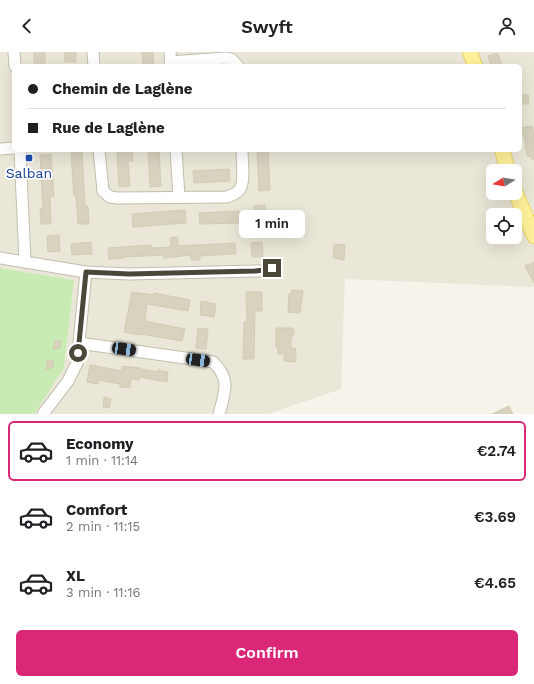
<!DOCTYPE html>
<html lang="en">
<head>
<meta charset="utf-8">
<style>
  :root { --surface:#fff; --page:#f6f6f6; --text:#202124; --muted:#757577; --line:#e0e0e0; --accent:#db2777 }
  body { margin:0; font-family:"Work Sans",sans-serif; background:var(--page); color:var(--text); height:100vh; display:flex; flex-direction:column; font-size:15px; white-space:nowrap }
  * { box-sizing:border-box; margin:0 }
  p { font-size:13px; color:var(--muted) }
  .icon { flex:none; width:22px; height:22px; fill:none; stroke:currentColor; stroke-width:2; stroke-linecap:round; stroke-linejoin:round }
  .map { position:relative; height:362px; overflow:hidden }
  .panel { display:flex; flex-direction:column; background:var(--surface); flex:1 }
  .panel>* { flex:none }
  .guide { position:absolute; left:12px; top:12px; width:510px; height:88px; border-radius:6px; box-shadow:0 4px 16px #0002; display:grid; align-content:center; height:88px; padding:0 16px; background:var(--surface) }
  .needle { width:26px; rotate:259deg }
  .buttons { position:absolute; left:486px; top:112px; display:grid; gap:8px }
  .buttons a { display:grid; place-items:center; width:36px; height:36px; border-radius:6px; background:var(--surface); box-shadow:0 4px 16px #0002; font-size:20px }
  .end { position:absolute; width:18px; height:18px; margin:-9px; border:5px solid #4a4638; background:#fff; box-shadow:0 0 0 2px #fff }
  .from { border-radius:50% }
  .bubble { position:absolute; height:28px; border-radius:6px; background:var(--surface); box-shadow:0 4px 16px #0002; font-size:13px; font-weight:600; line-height:28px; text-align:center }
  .car { position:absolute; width:12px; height:24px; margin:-12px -6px; border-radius:5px; box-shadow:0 0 3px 1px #0007; background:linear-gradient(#222 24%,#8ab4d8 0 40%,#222 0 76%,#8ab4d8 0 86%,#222 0) }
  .guide b { display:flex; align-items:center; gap:14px; height:38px; font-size:15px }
  .guide b+b { border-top:1px solid var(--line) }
  .guide i { width:10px; height:10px; background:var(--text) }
  ul { padding:7px 0 0; list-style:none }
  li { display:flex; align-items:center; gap:12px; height:60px; margin:0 8px 6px; padding:0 8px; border:2px solid transparent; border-radius:6px }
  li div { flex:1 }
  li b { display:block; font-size:15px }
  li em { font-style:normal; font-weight:600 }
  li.active { border-color:var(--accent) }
  li>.icon { width:36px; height:36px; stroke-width:1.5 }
  .button { display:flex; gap:8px; margin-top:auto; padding:8px 16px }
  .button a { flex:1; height:46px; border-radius:6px; background:var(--accent); color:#fff; font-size:16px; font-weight:600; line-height:46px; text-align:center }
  header { display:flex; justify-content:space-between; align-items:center; height:52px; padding:0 16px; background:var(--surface); font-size:18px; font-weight:600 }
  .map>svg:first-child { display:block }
  .residential { fill:#eae7d8; fill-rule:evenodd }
  .green { fill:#c8eab3 }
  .building { fill:#d8d2bf; stroke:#d3cbb2 }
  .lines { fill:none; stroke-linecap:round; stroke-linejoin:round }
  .minor-casing { stroke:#c2beac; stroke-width:13 }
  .major-casing { stroke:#e8d566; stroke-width:16 }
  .minor { stroke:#fff; stroke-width:11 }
  .major { stroke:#fff29a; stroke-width:14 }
  .route { stroke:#4a4638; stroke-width:5 }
  .transit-dot { fill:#1a4fb4; stroke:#fff; stroke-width:1.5 }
  .labels { text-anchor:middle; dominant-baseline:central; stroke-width:3.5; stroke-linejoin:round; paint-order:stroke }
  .transit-label { font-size:14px; fill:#164399; stroke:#fff }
</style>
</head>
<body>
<header><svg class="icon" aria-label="back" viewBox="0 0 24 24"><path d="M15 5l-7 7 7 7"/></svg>Swyft<svg class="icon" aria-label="person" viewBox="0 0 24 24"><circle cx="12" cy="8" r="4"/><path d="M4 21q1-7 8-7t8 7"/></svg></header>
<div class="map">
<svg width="534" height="362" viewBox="0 0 534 362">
  <rect width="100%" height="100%" fill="#f6f4ea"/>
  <path class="residential" d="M0,0H534V235L345,227L341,337L268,362H34L64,316L74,228L0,216ZM14,14H520V98H14ZM493,119H515V141H493ZM493,163H515V185H493Z"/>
  <path class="green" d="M0,216L74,228L64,316L34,362H0Z"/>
  <g class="building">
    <rect x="34" y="0" width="11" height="11"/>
    <path d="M64,0H76V10H65Z"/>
    <path d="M142,0H153L154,14H143Z"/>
    <path d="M498,1L502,14H491L488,4Z"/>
    <path d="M520,43H528L529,52H520Z"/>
    <path d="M532,74L534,84V108L527,103L524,83H520V76Z"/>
    <path d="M117,98H132L133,109H128L130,134L119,135Z"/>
    <path d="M148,98H159L161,134L150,135Z"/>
    <path d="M257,98H268L270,138L259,139Z"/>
    <path d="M82,100L85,154H88L89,172H78L76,144H74L71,101Z"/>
    <path d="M51,102L54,144L50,145L51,172H41L40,157H43L40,103Z"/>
    <path d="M229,117L230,129L194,131L193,119Z"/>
    <path d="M265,153L266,168L255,169L254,154Z"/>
    <path d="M185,158L186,171L133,175L132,162Z"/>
    <path d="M239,159L240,171L200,172L199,161Z"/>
    <path d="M59,183L60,199L48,200L47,184Z"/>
    <path d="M178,185V194L235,191L236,202L200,204V208H191V203L164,206V203L124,205V206L109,207L108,196L151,193V196L171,195L170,186Z"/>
    <path d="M91,190L92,202L72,203L71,192Z"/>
    <path d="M262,190L263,205H252L251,191Z"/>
    <path d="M334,192L345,193L344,208L333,206Z"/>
    <path d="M534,210V231L525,214Z"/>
    <path d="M292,238L303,239L300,261L288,260L289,242H292Z"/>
    <path d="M132,240L153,243L154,241L190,248L188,259L147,252L145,269L185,277L182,289L141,282L140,283L124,280Z"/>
    <path d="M246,240H262V259H255L254,307H243L244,270H247Z"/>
    <path d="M201,249L216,252L214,265L200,263Z"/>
    <path d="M198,276L208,277L206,297L196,296Z"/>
    <path d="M276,276H292L294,278V282L291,286V296H295L296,302V310L284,309V302H278V295H276Z"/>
    <path d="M55,288L61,289L60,296L53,298Z"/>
    <path d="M48,308L54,309L53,315L46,318Z"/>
    <path d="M90,313L122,319V314L140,316V317L158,320V318L168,320L167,330L139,325V328L131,327L130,336L120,335V332L99,328L98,332L87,330Z"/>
    <path d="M104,345L111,347L109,356L103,355Z"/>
    <path d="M509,354L513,362H492Z"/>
  </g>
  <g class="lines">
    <g class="minor-casing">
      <g id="minor">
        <path d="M14,0L15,14"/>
        <path d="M93,0L94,14"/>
        <path d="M170,0L171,14"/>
        <path d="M170,10L225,6L231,7L238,14"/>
        <path d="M0,97L14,96"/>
        <path d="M20,98L25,210"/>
        <path d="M99,98L103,139L110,145L117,146L227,145C232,143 237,142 240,137C245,129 242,108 242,98"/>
        <path d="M176,98L179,145"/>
        <path d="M0,206L86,220L129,222L255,219H264L272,216"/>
        <path d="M79,291L213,310C231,327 225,340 219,362"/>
        <path d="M43,362L68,329L77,311L86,220"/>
      </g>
    </g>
    <g class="major-casing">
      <g id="major">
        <path d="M470,0L475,14"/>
        <path d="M502,98L508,119"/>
        <path d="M515,139L534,184"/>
      </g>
    </g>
    <use href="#minor" class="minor"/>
    <use href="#major" class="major"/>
  </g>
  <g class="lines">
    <path class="route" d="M78,301L86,220L129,222L255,219L264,218L272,216"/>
  </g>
  <rect class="transit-dot" x="25" y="102" width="8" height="8" rx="2"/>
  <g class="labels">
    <g class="transit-label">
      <text x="29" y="121">Salban</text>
    </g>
  </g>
</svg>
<div class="buttons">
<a><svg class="needle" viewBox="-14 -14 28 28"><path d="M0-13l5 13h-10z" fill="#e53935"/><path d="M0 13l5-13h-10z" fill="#757577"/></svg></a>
<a><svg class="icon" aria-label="locate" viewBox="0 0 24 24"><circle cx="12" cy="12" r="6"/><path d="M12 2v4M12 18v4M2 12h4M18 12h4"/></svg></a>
</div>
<i class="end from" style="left:78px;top:301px"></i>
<i class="end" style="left:272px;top:216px"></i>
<div class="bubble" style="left:239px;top:158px;width:66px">1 min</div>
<i class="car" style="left:124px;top:297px;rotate:98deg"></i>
<i class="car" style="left:198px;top:308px;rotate:98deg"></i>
<div class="guide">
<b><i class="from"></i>Chemin de Laglène</b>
<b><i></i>Rue de Laglène</b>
</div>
</div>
<section class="panel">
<ul>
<li class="active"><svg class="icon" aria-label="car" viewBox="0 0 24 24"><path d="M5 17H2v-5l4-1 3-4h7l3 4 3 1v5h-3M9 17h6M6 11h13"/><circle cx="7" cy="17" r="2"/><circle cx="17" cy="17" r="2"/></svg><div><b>Economy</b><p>1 min · 11:14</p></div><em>€2.74</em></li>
<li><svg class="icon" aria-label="car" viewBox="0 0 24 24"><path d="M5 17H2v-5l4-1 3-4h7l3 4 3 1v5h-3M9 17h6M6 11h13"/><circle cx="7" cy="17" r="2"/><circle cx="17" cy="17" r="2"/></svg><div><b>Comfort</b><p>2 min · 11:15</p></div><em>€3.69</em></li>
<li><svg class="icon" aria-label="car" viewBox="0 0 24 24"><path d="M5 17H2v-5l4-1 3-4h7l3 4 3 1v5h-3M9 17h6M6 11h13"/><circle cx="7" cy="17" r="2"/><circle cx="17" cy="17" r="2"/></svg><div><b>XL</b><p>3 min · 11:16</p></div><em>€4.65</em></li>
</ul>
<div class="button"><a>Confirm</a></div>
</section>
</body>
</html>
